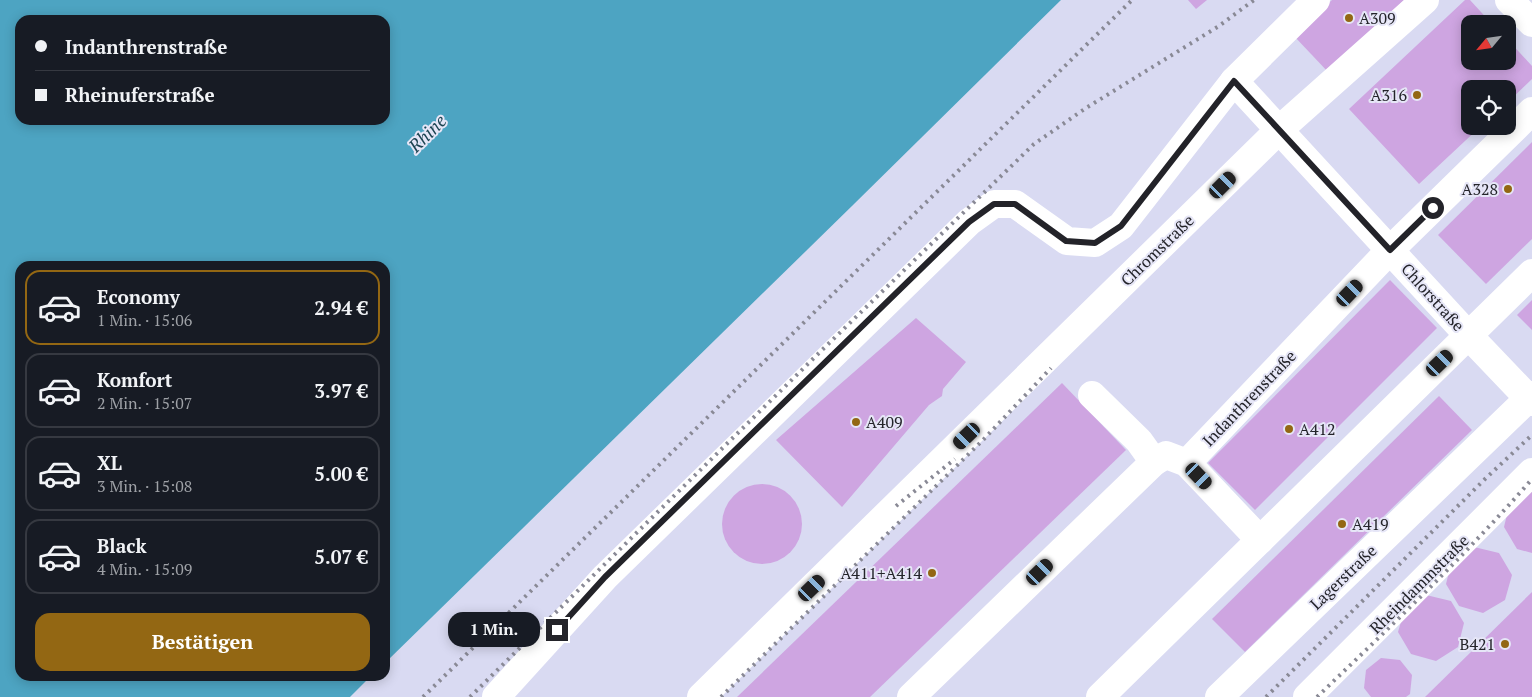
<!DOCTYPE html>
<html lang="de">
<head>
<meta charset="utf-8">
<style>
  :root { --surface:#171b24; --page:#242831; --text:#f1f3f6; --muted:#9ea1a6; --line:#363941; --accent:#936713 }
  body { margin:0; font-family:"PT Serif",serif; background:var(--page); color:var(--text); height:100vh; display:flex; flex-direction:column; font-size:19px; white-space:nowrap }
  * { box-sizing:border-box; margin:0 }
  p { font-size:16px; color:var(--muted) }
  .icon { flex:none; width:28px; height:28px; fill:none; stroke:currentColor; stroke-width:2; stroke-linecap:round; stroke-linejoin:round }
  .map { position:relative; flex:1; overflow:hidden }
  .panel { position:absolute; left:15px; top:261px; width:375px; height:420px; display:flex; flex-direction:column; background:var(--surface); border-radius:15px; box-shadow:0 2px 12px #0003 }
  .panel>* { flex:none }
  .guide { position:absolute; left:15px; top:15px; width:375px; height:110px; border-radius:15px; box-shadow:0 2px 12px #0003; display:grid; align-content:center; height:110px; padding:0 20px; background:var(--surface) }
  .needle { width:32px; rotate:241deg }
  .tools { position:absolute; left:1461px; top:15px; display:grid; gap:10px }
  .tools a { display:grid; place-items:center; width:55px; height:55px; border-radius:10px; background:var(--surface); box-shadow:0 2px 12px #0003; font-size:25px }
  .end { position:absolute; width:22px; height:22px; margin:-11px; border:6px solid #232329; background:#fff; box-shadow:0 0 0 2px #fff }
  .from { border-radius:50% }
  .bubble { position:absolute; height:35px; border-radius:15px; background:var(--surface); box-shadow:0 2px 12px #0003; font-size:16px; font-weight:800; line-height:35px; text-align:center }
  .car { position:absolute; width:15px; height:30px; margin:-15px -8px; border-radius:6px; box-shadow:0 0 4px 1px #0007; background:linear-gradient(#222 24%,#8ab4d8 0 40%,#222 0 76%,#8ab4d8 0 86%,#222 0) }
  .guide b { display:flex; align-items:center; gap:18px; height:48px; font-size:19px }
  .guide b+b { border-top:1px solid var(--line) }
  .guide i { width:12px; height:12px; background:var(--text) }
  ul { padding:9px 0 0; list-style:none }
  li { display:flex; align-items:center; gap:15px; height:75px; margin:0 10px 8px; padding:0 10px; border:2px solid var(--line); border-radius:15px }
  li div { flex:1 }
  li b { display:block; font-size:19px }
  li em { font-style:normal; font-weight:800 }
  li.selected { border-color:var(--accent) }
  li>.icon { width:45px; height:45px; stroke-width:1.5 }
  .button { display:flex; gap:10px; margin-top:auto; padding:10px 20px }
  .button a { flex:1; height:58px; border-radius:15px; background:var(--accent); color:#fff; font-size:20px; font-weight:800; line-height:58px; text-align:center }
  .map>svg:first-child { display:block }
  .built { fill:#d9daf2; fill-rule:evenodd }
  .water { fill:#4da4c2; fill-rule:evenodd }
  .building { fill:#cea5e1 }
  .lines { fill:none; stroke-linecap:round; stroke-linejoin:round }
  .minor { stroke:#fff; stroke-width:28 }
  .rail { stroke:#898995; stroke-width:4; stroke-dasharray:2.5 5; stroke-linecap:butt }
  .route { stroke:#232329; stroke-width:6 }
  .poi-dot { fill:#936713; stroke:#e6e6f7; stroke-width:2 }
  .labels { text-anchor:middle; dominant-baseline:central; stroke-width:4; stroke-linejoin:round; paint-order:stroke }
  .poi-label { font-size:16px; fill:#232329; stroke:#e6e6f7; text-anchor:start }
  .street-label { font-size:16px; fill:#232329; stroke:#e6e6f7 }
  .water-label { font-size:18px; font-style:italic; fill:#1d4452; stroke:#e6e6f7 }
</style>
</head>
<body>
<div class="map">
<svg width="1532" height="697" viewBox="0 0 1532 697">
  <rect width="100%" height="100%" fill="#e6e6f7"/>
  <path class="built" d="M1061,0H1532V697H350L371,676H385V663L852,206ZM1470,24H1508V61H1470ZM1470,89H1508V126H1470Z"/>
  <path class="water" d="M0,0H1061L852,206L385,663V266H20V676H371L350,697H0ZM20,20H385V120H20Z"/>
  <g class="building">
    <path d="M1188,0H1207L1196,9Z"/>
    <path d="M1332,0H1404L1329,73L1294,36Z"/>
    <path d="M1465,0H1470L1492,24H1470V61H1508V40L1532,66V79L1508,102V89H1470V126H1481L1419,184L1349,109Z"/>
    <path d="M1532,142V239L1486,284L1438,235Z"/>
    <path d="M1390,280L1437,328L1255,510L1208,463Z"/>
    <path d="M1532,300V330L1517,315Z"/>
    <path d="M916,318L966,362L943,389L942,396L929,405L842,507L776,440Z"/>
    <path d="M1062,383L1126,450L870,697H737Z"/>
    <path d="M1439,396L1472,430L1245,652L1212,619Z"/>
    <circle cx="762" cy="524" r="40"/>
    <path d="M1532,490V553L1517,549L1504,527L1510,502Z"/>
    <path d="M1474,547L1499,553L1512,575L1505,600L1483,613L1459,606L1446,584L1452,560Z"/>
    <path d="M1532,592V697H1425Z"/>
    <path d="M1426,595L1451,601L1464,623L1458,647L1436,661L1411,654L1398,632L1405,608Z"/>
    <path d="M1381,658L1400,660L1412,675L1410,694L1406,697H1371L1364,688L1366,670Z"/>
  </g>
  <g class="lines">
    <g class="minor">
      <path d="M1509,0L1532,23"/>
      <path d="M1234,81L1468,335L1532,402"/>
      <path d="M1092,395L1139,441L1154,462"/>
      <path d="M1187,463L1390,250L1532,111"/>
      <path d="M496,697L605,577L969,222L994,204H1015L1067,241L1095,243L1121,226L1234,81L1316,0"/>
      <path d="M701,697L1280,129L1425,0"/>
      <path d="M911,697L1154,462L1166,455L1187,463L1260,540"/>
      <path d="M1100,697L1532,273"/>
      <path d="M1219,697L1532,395"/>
      <path d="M1307,697L1532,472"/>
    </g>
    <g class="rail">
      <path d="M896,506L955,459"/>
      <path d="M423,697L1132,0"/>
      <path d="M470,697L820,352L1034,144L1086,108L1219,26L1254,0"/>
      <path d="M721,697L984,439L1051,368"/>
      <path d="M1266,697L1485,479L1532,435"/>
      <path d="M1317,697C1391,626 1465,556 1532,479"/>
    </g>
  </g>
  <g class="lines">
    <path class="route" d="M557,630L605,577L969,222L994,204H1015L1066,241L1095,243L1121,226L1234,81L1390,250L1433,208"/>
  </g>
  <g class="poi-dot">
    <circle cx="1349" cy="18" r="5"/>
    <circle cx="1417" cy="95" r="5"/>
    <circle cx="1508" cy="189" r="5"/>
    <circle cx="856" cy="422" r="5"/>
    <circle cx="1289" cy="429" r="5"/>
    <circle cx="1342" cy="524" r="5"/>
    <circle cx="932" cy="573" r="5"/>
    <circle cx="1505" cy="644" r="5"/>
  </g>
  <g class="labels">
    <g class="poi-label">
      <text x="1359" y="18">A309</text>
      <text x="1407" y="95" text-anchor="end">A316</text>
      <text x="1498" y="189" text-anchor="end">A328</text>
      <text x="866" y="422">A409</text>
      <text x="1299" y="429">A412</text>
      <text x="1352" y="524">A419</text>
      <text x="922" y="573" text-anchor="end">A411+A414</text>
      <text x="1495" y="644" text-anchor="end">B421</text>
    </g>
    <g class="street-label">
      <text transform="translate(1157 250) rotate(-44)">Chromstraße</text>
      <text transform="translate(1433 297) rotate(48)">Chlorstraße</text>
      <text transform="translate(1249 398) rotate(-46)">Indanthrenstraße</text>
      <text transform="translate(1343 577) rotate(-44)">Lagerstraße</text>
      <text transform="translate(1419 584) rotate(-45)">Rheindammstraße</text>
    </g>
    <g class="water-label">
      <text transform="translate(427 133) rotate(-45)">Rhine</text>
    </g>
  </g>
</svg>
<div class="tools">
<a><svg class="needle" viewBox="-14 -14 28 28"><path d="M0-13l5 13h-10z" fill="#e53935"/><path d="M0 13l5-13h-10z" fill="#9ea1a6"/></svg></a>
<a><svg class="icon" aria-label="locate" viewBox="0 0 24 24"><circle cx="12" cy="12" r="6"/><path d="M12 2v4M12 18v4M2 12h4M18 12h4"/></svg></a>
</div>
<i class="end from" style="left:1433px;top:208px"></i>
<i class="end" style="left:557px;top:630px"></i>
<div class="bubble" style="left:448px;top:612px;width:92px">1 Min.</div>
<i class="car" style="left:1223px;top:185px;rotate:45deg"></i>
<i class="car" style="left:1350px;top:293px;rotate:44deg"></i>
<i class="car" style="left:1440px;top:363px;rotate:46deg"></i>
<i class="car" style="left:967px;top:436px;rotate:226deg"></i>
<i class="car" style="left:1199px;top:476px;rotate:136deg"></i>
<i class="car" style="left:1040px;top:572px;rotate:46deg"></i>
<i class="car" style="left:812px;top:588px;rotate:46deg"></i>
<div class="guide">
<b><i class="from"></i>Indanthrenstraße</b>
<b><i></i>Rheinuferstraße</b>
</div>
<section class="panel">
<ul>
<li class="selected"><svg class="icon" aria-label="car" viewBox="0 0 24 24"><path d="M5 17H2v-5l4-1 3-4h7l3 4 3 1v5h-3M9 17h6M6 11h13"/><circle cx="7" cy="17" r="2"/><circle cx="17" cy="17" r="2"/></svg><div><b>Economy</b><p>1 Min. · 15:06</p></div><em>2.94 €</em></li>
<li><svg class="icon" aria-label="car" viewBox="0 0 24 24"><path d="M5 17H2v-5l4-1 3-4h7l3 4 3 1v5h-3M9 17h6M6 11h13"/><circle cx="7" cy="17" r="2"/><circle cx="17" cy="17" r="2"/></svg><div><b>Komfort</b><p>2 Min. · 15:07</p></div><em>3.97 €</em></li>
<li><svg class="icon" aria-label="car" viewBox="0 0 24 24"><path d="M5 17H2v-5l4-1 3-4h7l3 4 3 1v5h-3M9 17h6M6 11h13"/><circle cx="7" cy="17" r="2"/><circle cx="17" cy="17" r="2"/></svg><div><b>XL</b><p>3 Min. · 15:08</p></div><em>5.00 €</em></li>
<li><svg class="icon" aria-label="car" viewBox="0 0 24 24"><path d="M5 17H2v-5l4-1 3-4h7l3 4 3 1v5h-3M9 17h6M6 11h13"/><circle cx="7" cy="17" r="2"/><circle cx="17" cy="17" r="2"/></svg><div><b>Black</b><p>4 Min. · 15:09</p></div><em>5.07 €</em></li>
</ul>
<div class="button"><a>Bestätigen</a></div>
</section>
</div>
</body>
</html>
